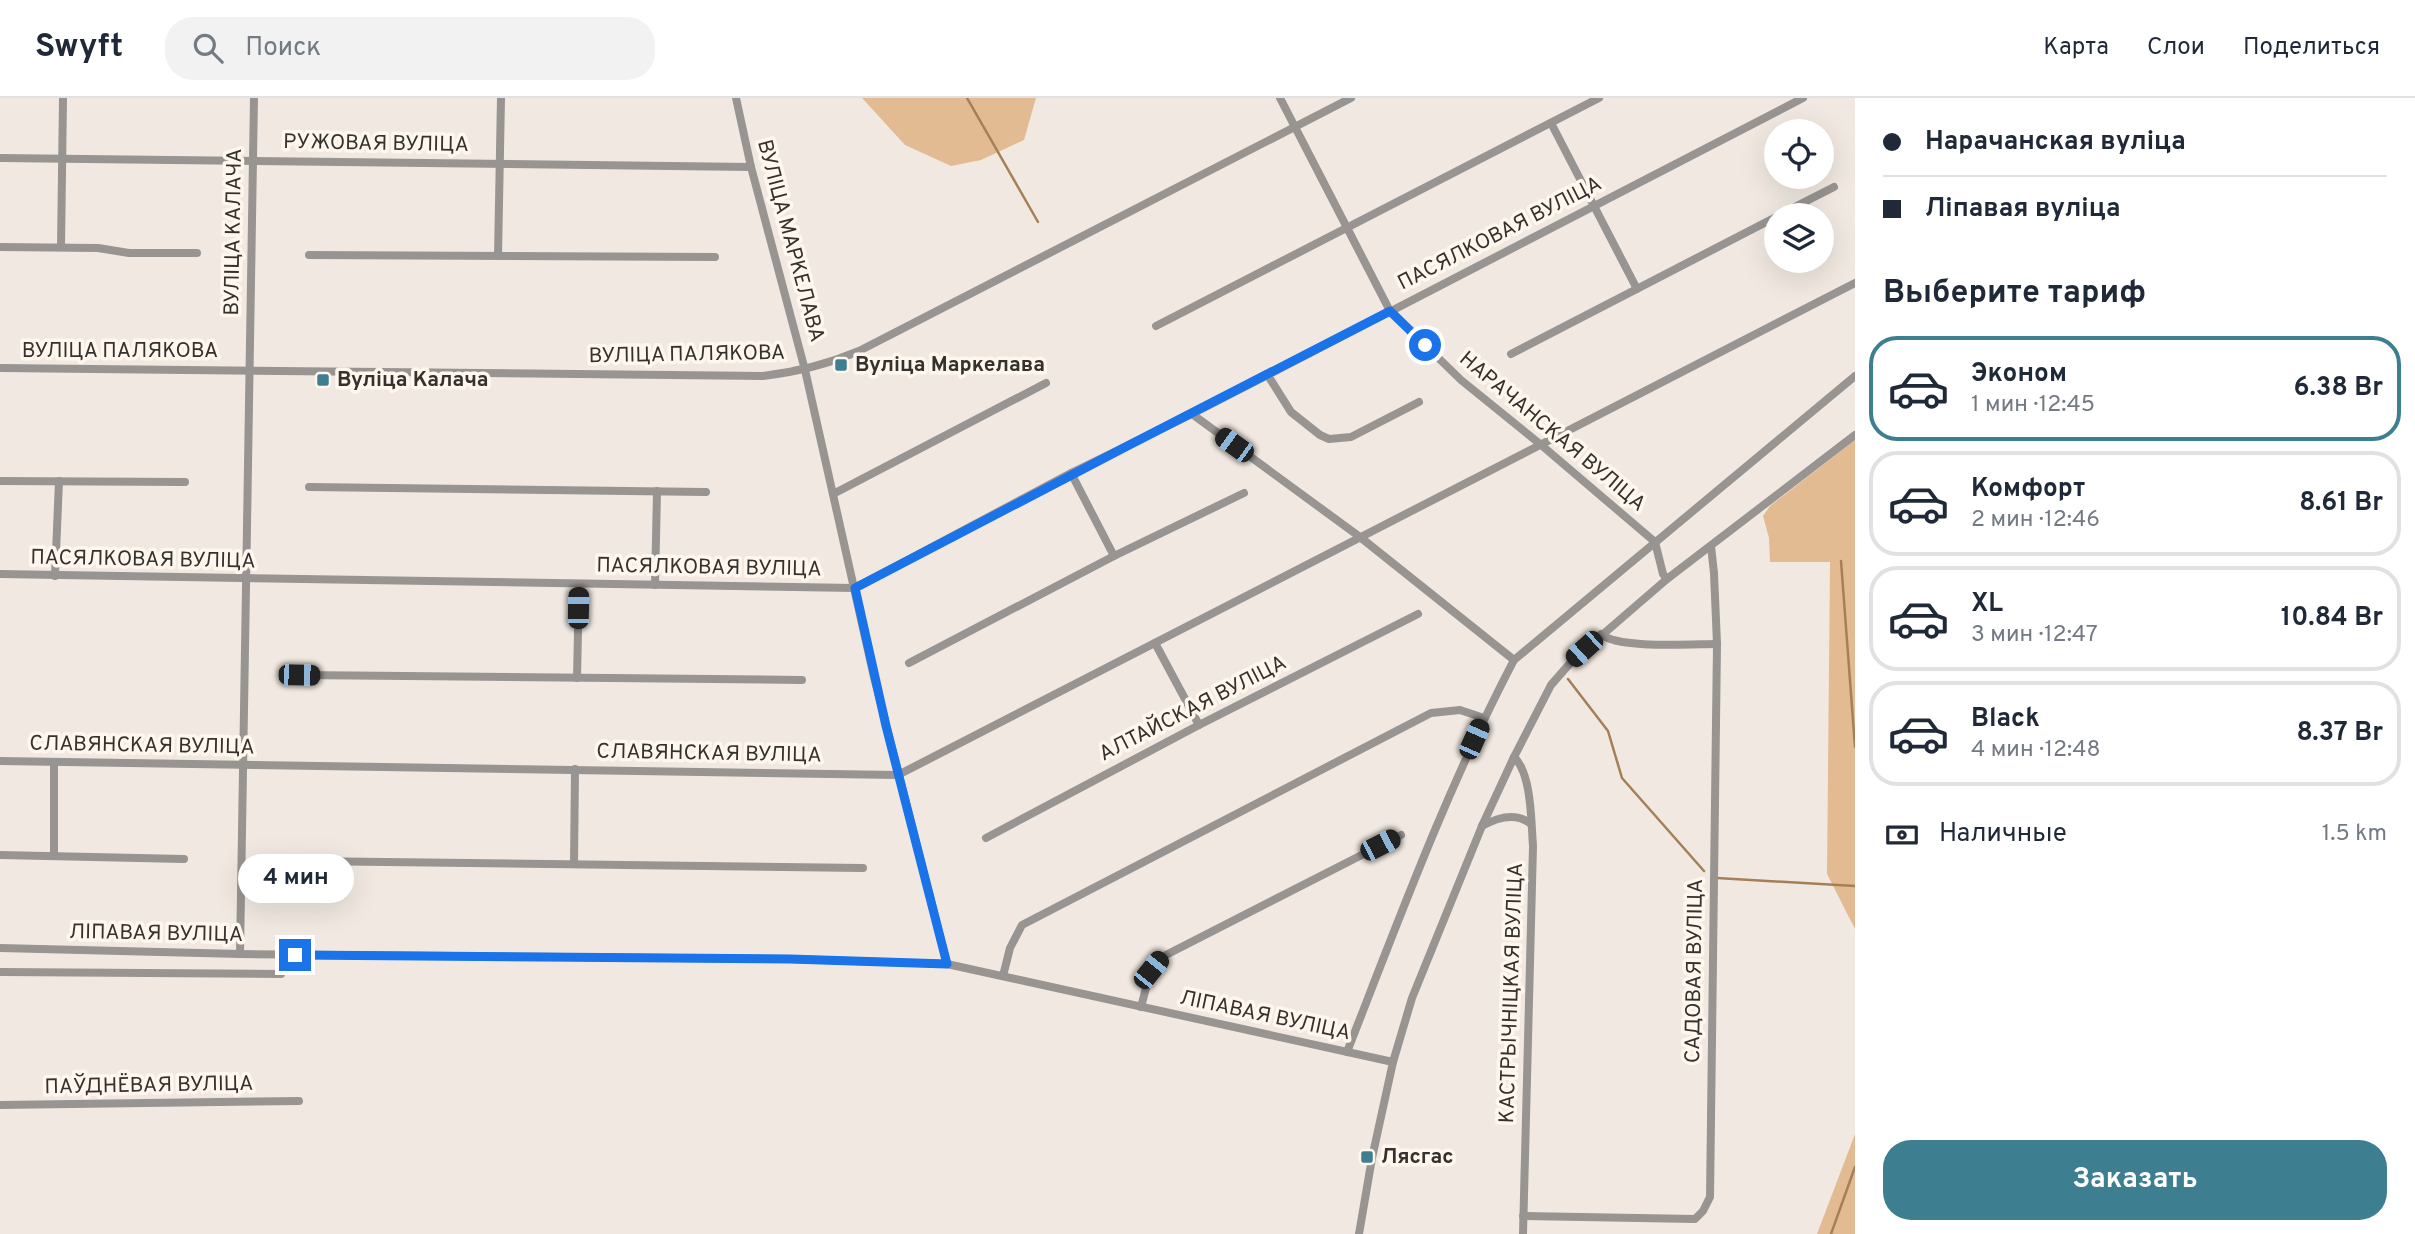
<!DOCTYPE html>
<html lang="ru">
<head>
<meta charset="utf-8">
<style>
  :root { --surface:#fff; --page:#f2f2f3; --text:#1f2937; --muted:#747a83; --line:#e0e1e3; --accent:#3d7f90 }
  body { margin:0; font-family:Overpass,sans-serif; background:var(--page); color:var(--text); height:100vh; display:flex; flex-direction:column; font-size:26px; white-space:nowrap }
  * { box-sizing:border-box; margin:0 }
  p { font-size:23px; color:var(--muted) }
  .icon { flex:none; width:38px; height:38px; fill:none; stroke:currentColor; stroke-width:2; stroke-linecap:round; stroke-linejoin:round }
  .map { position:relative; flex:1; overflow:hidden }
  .details { display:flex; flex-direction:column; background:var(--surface); width:560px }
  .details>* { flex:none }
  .hud { display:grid; align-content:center; height:154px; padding:0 28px; background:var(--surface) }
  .fabs { position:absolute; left:1764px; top:21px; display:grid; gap:14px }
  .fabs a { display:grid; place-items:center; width:70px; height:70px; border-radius:50%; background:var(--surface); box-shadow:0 7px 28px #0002; font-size:35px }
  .end { position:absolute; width:32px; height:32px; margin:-16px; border:9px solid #1a73e8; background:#fff; box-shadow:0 0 0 4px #fff }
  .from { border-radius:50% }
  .bubble { position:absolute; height:49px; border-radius:24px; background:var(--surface); box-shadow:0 7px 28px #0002; font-size:23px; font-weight:700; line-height:49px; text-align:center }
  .car { position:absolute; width:21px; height:42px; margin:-21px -10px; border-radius:9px; box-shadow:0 0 5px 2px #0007; background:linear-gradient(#222 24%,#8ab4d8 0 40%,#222 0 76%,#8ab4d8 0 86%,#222 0) }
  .hud b { display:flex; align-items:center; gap:24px; height:66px; font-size:26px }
  .hud b+b { border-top:2px solid var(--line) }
  .hud i { width:18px; height:18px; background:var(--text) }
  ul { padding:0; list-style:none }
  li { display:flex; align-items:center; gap:21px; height:105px; margin:0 14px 10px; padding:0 14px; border:4px solid var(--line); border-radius:28px }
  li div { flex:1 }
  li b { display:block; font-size:26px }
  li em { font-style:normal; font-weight:700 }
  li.current { border-color:var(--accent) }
  li>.icon { width:63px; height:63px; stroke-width:1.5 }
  h2 { padding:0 28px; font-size:32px; line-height:84px }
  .pay { display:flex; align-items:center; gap:18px; height:77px; padding:0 28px; font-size:26px }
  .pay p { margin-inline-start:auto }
  .button { display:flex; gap:14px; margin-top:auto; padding:14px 28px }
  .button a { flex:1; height:80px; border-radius:28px; background:var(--accent); color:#fff; font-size:28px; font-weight:700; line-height:80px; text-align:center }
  header { display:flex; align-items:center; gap:42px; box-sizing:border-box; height:98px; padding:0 35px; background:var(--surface); border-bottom:2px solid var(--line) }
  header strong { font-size:33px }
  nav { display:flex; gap:38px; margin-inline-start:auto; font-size:24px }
  .search { width:490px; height:63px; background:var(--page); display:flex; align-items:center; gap:18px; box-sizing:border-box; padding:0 24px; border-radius:28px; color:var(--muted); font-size:26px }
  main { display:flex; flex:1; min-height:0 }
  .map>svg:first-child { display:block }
  .green { fill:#e3bb93 }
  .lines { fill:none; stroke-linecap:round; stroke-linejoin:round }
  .stream { stroke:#a57f58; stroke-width:2.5 }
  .minor { stroke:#989491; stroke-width:8 }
  .route { stroke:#1a73e8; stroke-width:9 }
  .poi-dot { fill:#3d7f90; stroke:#fff6ee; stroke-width:2.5 }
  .labels { text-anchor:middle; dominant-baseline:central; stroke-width:7; stroke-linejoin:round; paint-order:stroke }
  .street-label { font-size:21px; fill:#34312e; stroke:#fff6ee }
  .poi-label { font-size:21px; font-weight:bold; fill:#34312e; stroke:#fff6ee; text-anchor:start }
</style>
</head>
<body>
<header>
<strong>Swyft</strong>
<div class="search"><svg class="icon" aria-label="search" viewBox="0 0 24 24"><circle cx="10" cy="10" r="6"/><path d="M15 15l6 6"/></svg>Поиск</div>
<nav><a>Карта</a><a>Слои</a><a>Поделиться</a></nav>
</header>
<main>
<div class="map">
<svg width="1855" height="1136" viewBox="0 0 1855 1136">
  <rect width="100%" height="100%" fill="#f1e9e1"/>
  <g class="green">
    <path d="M862,0H1036L1024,42L981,62L951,68L905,47Z"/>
    <path d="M1855,342V831L1827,776L1830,464H1770L1769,440L1763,418L1770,408Z"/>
    <path d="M1855,1036V1136H1817Z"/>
  </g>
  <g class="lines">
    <g class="stream">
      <path d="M967,0L1038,124"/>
      <path d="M1841,463L1855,649"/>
      <path d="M1568,581L1608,633L1622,680L1704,773"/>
      <path d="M1717,780L1855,788"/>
      <path d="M1831,1136L1855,1069"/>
    </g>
    <g class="minor">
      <path d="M736,0L751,69L805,272L874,579L947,866"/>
      <path d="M1280,0L1390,213L1461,282L1540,346L1655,444L1663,476L1667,481"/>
      <path d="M1551,25L1637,191"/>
      <path d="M0,60L751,69"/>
      <path d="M1779,117L1834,89"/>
      <path d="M0,149L98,150L129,155H197"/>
      <path d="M61,149L63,0"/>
      <path d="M309,157L715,159"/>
      <path d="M498,158L501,0"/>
      <path d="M1156,228L1599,0"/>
      <path d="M1511,256L1776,119"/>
      <path d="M0,270L763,278C797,274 828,266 859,253L1351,0"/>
      <path d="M1267,276L1291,314L1320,337L1329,341L1351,339L1419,304"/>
      <path d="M1192,316L1360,439L1514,562"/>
      <path d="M1071,375L1114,458"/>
      <path d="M0,383L185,384"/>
      <path d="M309,389L706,394"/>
      <path d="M835,395L1046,285"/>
      <path d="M0,476L855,490L1071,375L1192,316L1803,0"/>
      <path d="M55,478L59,383"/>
      <path d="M655,487L657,393"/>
      <path d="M1601,536C1617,551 1692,546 1717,546"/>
      <path d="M1155,545L1199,627"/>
      <path d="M909,565L1114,458L1244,395"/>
      <path d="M299,577L802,582"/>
      <path d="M577,580L579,486"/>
      <path d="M1514,659C1532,676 1531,724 1533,748L1523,1136"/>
      <path d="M0,663L898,677L1855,185"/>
      <path d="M1482,728C1498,719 1516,714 1531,726"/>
      <path d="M986,740L1199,627L1418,516"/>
      <path d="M0,757L184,761"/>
      <path d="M54,758V664"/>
      <path d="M302,763L863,770"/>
      <path d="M574,766L575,671"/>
      <path d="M0,850L240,856L790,861L947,866L1393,964"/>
      <path d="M240,856L254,0"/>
      <path d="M0,874L281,876"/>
      <path d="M1003,878L1010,850L1022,827L1431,615L1460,612L1484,620"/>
      <path d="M1141,909L1151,871L1160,860L1401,737"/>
      <path d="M1347,954C1399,821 1448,688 1514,562L1855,278"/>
      <path d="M0,1007L299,1003"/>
      <path d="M1523,1118L1695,1121L1703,1113L1710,1099L1717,546L1714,475L1711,448"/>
      <path d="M1359,1136L1372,1060L1393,964L1412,900L1482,728L1514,659L1551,587L1572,563L1667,481L1855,337"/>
    </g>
  </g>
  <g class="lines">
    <path class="route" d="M295,857L790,861L947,866L886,628L855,490C1033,396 1211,305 1390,213L1425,247"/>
  </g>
  <g class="poi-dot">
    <rect x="834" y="260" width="14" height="14" rx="3.5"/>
    <rect x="316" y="275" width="14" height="14" rx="3.5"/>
    <rect x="1360" y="1052" width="14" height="14" rx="3.5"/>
  </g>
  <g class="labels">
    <g class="street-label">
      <text transform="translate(376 46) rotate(1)">РУЖОВАЯ ВУЛІЦА</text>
      <text transform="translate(234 134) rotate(-89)">ВУЛІЦА КАЛАЧА</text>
      <text transform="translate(1500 136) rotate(-27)">ПАСЯЛКОВАЯ ВУЛІЦА</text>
      <text transform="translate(790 143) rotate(75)">ВУЛІЦА МАРКЕЛАВА</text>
      <text x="120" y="253">ВУЛІЦА ПАЛЯКОВА</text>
      <text transform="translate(687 257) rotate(-1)">ВУЛІЦА ПАЛЯКОВА</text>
      <text transform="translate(1552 334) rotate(40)">НАРАЧАНСКАЯ ВУЛІЦА</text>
      <text transform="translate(143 462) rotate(1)">ПАСЯЛКОВАЯ ВУЛІЦА</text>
      <text transform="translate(709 470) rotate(1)">ПАСЯЛКОВАЯ ВУЛІЦА</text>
      <text transform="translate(1193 611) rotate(-27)">АЛТАЙСКАЯ ВУЛІЦА</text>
      <text transform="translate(142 648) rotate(1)">СЛАВЯНСКАЯ ВУЛІЦА</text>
      <text transform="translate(709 656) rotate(1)">СЛАВЯНСКАЯ ВУЛІЦА</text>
      <text transform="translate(156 836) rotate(1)">ЛІПАВАЯ ВУЛІЦА</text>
      <text transform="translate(1695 873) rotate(-89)">САДОВАЯ ВУЛІЦА</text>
      <text transform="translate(1512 895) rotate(-88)">КАСТРЫЧНІЦКАЯ ВУЛІЦА</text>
      <text transform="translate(1265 918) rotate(12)">ЛІПАВАЯ ВУЛІЦА</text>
      <text transform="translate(149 988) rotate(-1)">ПАЎДНЁВАЯ ВУЛІЦА</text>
    </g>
    <g class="poi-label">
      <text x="855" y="267">Вуліца Маркелава</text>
      <text x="337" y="282">Вуліца Калача</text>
      <text x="1381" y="1059">Лясгас</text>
    </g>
  </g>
</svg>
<div class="fabs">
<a><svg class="icon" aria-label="locate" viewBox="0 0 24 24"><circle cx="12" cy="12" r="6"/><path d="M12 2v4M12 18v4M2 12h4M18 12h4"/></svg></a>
<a><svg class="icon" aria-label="layers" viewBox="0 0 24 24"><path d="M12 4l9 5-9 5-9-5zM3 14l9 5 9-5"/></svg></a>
</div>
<i class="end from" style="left:1425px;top:247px"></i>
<i class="end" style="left:295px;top:857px"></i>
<div class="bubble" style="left:238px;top:756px;width:116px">4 мин</div>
<i class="car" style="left:1234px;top:347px;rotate:306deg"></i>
<i class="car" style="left:578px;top:510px;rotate:1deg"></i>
<i class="car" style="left:1584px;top:551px;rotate:228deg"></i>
<i class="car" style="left:299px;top:577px;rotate:91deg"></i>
<i class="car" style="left:1474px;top:641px;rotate:24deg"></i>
<i class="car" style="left:1380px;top:747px;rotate:63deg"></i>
<i class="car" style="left:1151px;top:872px;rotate:39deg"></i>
</div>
<section class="details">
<div class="hud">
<b><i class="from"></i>Нарачанская вуліца</b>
<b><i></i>Ліпавая вуліца</b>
</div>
<h2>Выберите тариф</h2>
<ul>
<li class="current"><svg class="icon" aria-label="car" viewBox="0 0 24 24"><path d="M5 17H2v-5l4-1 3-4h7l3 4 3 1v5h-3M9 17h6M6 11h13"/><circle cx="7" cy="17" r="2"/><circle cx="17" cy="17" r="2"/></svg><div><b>Эконом</b><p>1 мин · 12:45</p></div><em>6.38 Br</em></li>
<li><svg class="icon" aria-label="car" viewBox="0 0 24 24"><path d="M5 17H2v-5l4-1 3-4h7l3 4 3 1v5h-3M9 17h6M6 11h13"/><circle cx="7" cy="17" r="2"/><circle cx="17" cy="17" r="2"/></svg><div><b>Комфорт</b><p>2 мин · 12:46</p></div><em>8.61 Br</em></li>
<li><svg class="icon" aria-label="car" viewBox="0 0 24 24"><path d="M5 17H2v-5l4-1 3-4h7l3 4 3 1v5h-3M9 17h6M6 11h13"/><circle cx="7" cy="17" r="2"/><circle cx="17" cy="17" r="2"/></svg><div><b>XL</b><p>3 мин · 12:47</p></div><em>10.84 Br</em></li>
<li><svg class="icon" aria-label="car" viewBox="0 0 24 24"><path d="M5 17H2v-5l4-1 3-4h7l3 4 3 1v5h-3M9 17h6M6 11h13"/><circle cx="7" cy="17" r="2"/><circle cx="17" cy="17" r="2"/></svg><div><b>Black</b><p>4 мин · 12:48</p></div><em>8.37 Br</em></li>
</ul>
<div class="pay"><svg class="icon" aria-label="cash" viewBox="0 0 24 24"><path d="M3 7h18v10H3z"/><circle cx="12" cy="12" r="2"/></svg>Наличные<p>1.5 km</p></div>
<div class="button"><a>Заказать</a></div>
</section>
</main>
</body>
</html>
